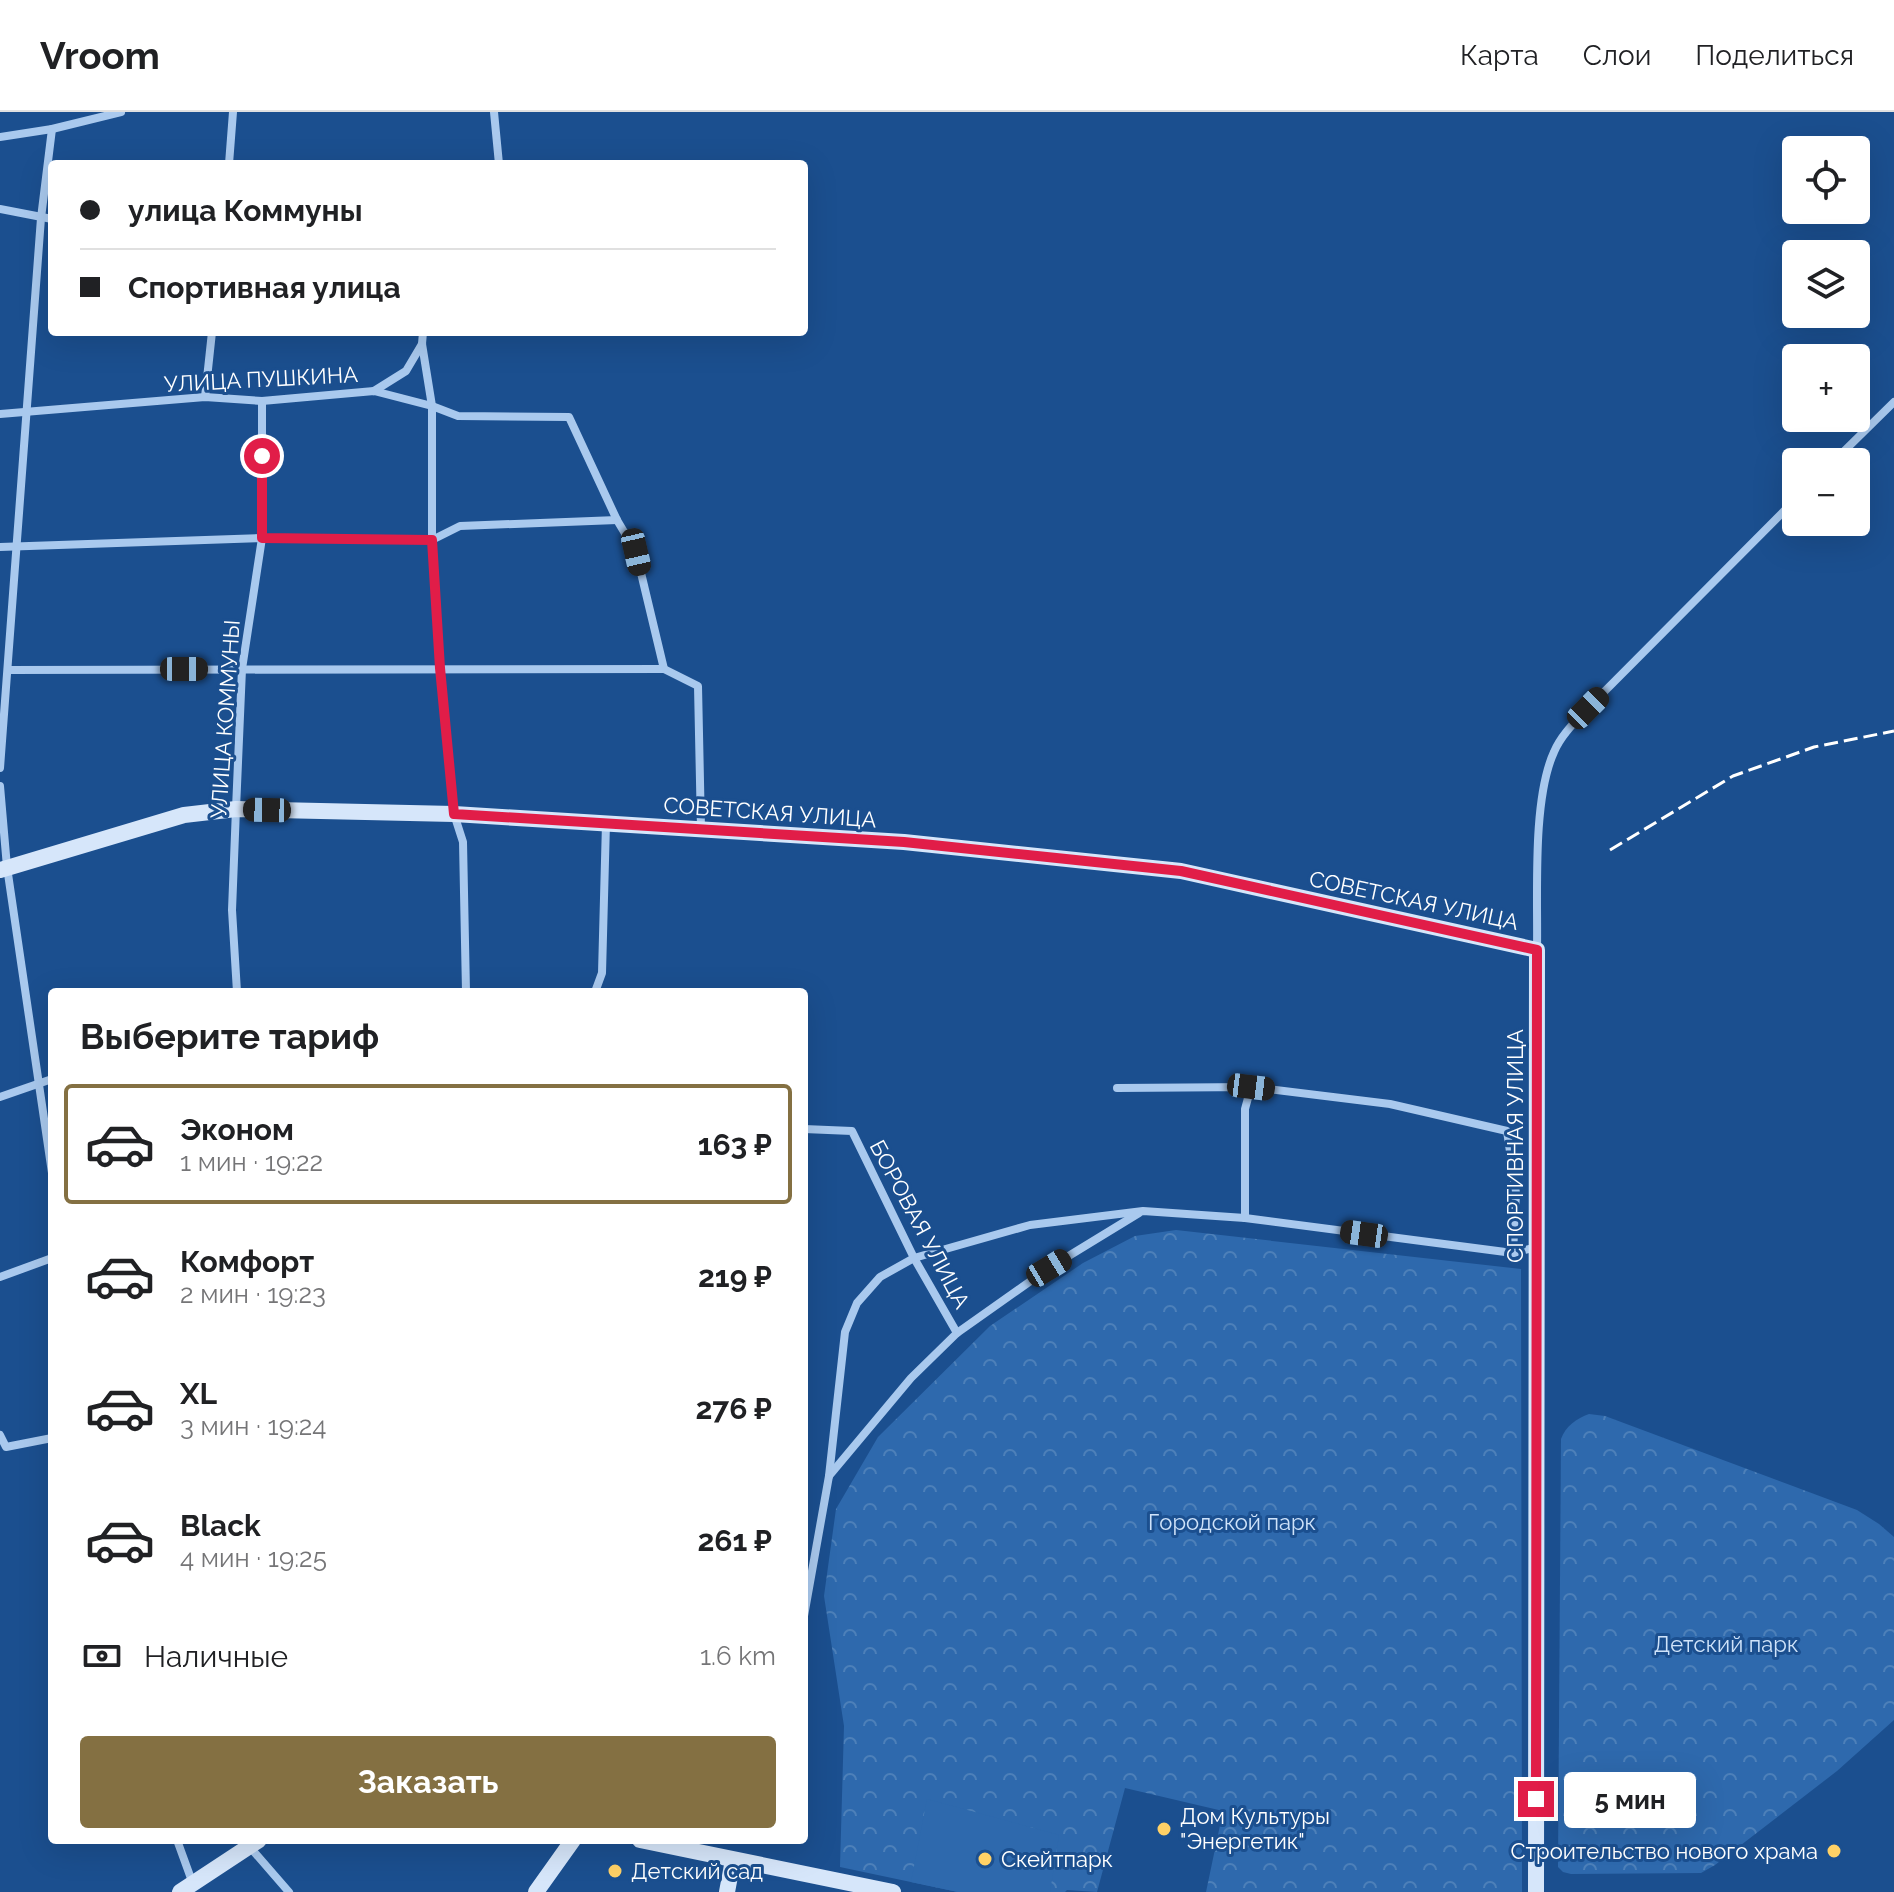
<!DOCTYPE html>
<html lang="ru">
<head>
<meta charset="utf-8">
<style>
  :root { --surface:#fff; --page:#f2f2f2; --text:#202124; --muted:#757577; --line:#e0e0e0; --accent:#847042 }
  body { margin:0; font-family:Raleway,sans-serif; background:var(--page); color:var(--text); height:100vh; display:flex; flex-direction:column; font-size:30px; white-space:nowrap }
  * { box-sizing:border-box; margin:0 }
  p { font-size:26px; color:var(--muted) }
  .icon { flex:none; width:44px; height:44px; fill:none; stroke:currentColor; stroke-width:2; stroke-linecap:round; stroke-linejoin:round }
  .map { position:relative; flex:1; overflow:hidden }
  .sheet { position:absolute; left:48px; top:876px; width:760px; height:856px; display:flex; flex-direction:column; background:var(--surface); border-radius:8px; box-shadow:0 8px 32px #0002 }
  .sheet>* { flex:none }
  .hud { position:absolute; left:48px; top:48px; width:760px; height:176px; border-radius:8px; box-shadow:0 8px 32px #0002; display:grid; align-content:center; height:176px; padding:0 32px; background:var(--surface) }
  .buttons { position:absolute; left:1782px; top:24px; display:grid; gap:16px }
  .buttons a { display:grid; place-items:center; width:88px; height:88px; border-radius:8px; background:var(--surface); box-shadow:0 8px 32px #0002; font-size:40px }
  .end { position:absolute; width:36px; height:36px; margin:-18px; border:10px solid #e11d48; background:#fff; box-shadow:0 0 0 4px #fff }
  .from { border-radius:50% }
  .bubble { position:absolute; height:56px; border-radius:8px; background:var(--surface); box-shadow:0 8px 32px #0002; font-size:26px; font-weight:700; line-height:56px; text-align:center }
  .car { position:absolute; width:24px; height:48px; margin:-24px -12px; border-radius:10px; box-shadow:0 0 6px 2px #0007; background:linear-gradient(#222 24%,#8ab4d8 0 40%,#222 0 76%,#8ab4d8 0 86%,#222 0) }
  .hud b { display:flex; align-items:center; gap:28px; height:76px; font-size:30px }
  .hud b+b { border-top:2px solid var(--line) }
  .hud i { width:20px; height:20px; background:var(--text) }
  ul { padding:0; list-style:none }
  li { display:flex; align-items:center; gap:24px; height:120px; margin:0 16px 12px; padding:0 16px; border:4px solid transparent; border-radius:8px }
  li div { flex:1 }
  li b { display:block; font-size:30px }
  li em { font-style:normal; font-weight:700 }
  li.on { border-color:var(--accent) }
  li>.icon { width:72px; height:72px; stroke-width:1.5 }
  h2 { padding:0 32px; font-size:36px; line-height:96px }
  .pay { display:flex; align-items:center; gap:20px; height:88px; padding:0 32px; font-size:30px }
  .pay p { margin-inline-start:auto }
  .primary-button { display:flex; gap:16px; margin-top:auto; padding:16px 32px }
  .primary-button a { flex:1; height:92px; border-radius:8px; background:var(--accent); color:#fff; font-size:32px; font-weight:700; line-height:92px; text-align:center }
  header { display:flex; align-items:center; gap:48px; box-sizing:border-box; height:112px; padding:0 40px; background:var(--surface); border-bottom:2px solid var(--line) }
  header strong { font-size:38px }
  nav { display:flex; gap:44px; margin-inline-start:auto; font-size:28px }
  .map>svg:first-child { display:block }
  .park { fill:url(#park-crowns) }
  .pitch { fill:#2e69ad }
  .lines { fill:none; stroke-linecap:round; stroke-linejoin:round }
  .street { stroke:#a9c9ee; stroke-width:8 }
  .secondary { stroke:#d6e6fa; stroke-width:16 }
  .rail { stroke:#fff; stroke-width:3; stroke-dasharray:14 6; stroke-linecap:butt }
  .route { stroke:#e11d48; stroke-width:10 }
  .poi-dot { fill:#ffd166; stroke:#1b4f8f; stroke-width:3 }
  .labels { text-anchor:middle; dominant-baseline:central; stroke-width:6; stroke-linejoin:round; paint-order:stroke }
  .street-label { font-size:22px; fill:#fff; stroke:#1b4f8f }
  .park-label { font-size:22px; fill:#cfe3fa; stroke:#1b4f8f }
  .poi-label { font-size:22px; fill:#fff; stroke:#1b4f8f; text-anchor:start }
</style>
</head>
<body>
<header>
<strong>Vroom</strong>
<nav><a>Карта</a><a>Слои</a><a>Поделиться</a></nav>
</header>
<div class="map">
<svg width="1894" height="1780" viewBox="0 0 1894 1780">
  <defs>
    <pattern id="park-crowns" width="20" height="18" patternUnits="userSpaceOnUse" patternTransform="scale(2)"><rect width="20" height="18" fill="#2e69ad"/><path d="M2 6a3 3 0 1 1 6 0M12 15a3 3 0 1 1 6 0" fill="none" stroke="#4d80b9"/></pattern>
  </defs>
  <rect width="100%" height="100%" fill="#1b4f8f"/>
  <g class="park">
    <path d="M1176,1118L1521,1157L1522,1780H1206L1223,1699L1125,1676L1097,1780L1067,1778L1065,1780H958L840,1755L844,1614L824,1484L836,1397L878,1325L990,1214L1083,1151L1135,1124Z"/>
    <path d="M1589,1302L1605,1304L1857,1398L1879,1412L1894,1425V1608L1837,1659L1715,1753L1701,1761L1571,1762L1563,1760L1558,1755L1561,1327C1565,1315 1577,1306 1589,1302Z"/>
  </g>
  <path class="pitch" d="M927,1687L1059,1723L1050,1780H958L911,1770Z"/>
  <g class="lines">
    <g class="street">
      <path d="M494,0L499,52"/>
      <path d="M0,25L52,17L121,0"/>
      <path d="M229,52L233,0"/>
      <path d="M0,97L52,107"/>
      <path d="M423,220L422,232L432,294V428L440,556L454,702L463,730L466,880"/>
      <path d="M374,279L406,259L422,232"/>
      <path d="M205,285L212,220"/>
      <path d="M0,302L205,285L262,289L374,279L432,294L458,304L569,305L617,408L636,440L664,557L698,574L701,717"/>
      <path d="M1833,350L1894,290"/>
      <path d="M0,435L262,426L432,428L460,414L617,408"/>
      <path d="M8,558L664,557"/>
      <path d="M0,656L41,106L52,17"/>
      <path d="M0,674L7,755L52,1061"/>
      <path d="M1537,838C1538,784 1532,688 1554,640C1561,623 1576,609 1588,596L1796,387"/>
      <path d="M237,880L232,798L236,697L242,557L262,426V289"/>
      <path d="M595,880L602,861L606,711"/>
      <path d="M1117,976L1251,975L1390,992L1507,1019L1516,1081L1513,1141"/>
      <path d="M0,985L52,967"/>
      <path d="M804,1017L852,1019L914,1146L957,1221"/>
      <path d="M1245,1106V997L1251,975"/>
      <path d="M0,1165L52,1146"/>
      <path d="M0,1323L6,1335L52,1326"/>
      <path d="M829,1364L845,1220L857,1191L880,1165L914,1146L1030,1113L1143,1099L1245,1106L1513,1141L1537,1135"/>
      <path d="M804,1504L829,1364L911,1266L957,1221L1049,1156L1139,1101"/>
      <path d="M177,1728L193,1772"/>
      <path d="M249,1734L289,1780"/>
    </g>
    <g class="secondary">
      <path d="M0,758L184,703L236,697L454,702L904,730L1181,759L1537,838L1536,1780"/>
      <path d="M640,1728L893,1780"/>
      <path d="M180,1780L259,1728"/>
      <path d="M536,1780L573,1728"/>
      <path d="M727,1780L733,1748"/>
    </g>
    <path class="rail" d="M1610,738L1733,664L1814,635L1894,619"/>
  </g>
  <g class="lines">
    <path class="route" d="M262,344V426L432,428L440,556L454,702L904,730L1181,759L1537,838L1536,1687"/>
  </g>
  <g class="poi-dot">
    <circle cx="1164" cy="1717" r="8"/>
    <circle cx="1834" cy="1739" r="8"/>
    <circle cx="985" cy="1747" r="8"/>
    <circle cx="615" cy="1759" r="8"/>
  </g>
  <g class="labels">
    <g class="street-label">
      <text transform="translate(261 267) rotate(-3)">УЛИЦА ПУШКИНА</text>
      <text transform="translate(225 607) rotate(-86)">УЛИЦА КОММУНЫ</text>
      <text transform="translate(770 700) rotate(4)">СОВЕТСКАЯ УЛИЦА</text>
      <text transform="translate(1414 788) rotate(12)">СОВЕТСКАЯ УЛИЦА</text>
      <text transform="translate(1515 1034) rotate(-90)">СПОРТИВНАЯ УЛИЦА</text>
      <text transform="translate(920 1112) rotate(62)">БОРОВАЯ УЛИЦА</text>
    </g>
    <g class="park-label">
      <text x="1232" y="1410">Городской парк</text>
      <text x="1726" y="1532">Детский парк</text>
    </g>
    <g class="poi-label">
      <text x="1180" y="1704">Дом Культуры<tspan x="1180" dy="25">"Энергетик"</tspan></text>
      <text x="1818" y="1739" text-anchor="end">Строительство нового храма</text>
      <text x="1001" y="1747">Скейтпарк</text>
      <text x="631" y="1759">Детский сад</text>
    </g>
  </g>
</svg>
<div class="buttons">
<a><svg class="icon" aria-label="locate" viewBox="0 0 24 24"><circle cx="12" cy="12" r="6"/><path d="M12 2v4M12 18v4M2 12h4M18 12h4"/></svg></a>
<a><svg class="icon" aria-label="layers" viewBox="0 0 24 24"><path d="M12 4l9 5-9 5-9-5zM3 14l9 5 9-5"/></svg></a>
<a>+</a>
<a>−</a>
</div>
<i class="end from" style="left:262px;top:344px"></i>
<i class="end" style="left:1536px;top:1687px"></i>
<div class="bubble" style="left:1564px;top:1660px;width:132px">5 мин</div>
<i class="car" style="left:636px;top:440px;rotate:167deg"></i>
<i class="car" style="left:184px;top:557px;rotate:90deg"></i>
<i class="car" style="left:1588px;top:596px;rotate:45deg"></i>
<i class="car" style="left:267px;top:698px;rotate:271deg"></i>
<i class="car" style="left:1251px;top:975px;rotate:97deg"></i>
<i class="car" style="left:1364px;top:1122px;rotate:278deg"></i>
<i class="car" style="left:1049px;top:1156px;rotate:59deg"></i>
<div class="hud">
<b><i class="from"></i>улица Коммуны</b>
<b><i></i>Спортивная улица</b>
</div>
<section class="sheet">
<h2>Выберите тариф</h2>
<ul>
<li class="on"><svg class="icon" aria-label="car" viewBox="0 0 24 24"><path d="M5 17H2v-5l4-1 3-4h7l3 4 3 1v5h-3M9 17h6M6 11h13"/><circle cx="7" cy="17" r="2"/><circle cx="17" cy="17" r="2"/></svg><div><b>Эконом</b><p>1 мин · 19:22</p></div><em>163 ₽</em></li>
<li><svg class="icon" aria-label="car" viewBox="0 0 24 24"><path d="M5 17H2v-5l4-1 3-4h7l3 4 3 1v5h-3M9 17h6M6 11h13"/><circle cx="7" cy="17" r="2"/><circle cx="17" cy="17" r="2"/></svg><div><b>Комфорт</b><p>2 мин · 19:23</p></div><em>219 ₽</em></li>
<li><svg class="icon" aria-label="car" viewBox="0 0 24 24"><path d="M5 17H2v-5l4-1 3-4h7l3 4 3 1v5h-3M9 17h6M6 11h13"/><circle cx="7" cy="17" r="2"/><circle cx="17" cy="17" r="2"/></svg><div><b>XL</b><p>3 мин · 19:24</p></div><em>276 ₽</em></li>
<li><svg class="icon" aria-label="car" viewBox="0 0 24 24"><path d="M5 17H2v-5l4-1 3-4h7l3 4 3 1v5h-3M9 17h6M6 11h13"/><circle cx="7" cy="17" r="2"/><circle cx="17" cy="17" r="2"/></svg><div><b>Black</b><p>4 мин · 19:25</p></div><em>261 ₽</em></li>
</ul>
<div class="pay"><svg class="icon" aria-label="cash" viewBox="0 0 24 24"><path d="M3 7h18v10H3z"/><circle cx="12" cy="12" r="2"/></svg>Наличные<p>1.6 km</p></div>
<div class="primary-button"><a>Заказать</a></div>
</section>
</div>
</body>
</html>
